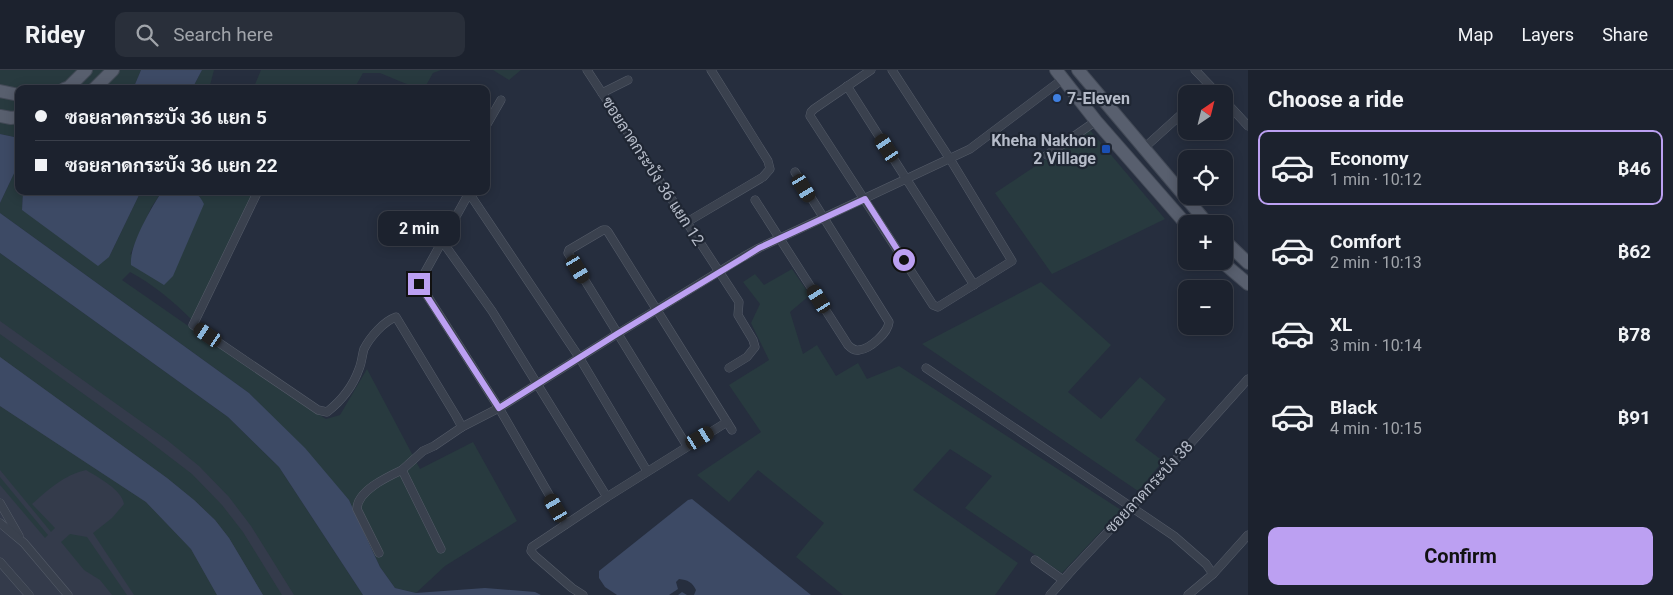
<!DOCTYPE html>
<html lang="en">
<head>
<meta charset="utf-8">
<style>
  :root { --surface:#1c222e; --page:#292f3a; --text:#f1f3f6; --muted:#a0a4aa; --line:#3a3f4a; --accent:#bca0f2 }
  body { margin:0; font-family:Roboto,Sarabun,sans-serif; background:var(--page); color:var(--text); height:100vh; display:flex; flex-direction:column; font-size:19px; white-space:nowrap }
  * { box-sizing:border-box; margin:0 }
  p { font-size:16px; color:var(--muted) }
  .icon { flex:none; width:28px; height:28px; fill:none; stroke:currentColor; stroke-width:2; stroke-linecap:round; stroke-linejoin:round }
  .map { position:relative; flex:1; overflow:hidden }
  .drawer { display:flex; flex-direction:column; background:var(--surface); width:425px }
  .drawer>* { flex:none }
  .guide { position:absolute; left:15px; top:15px; width:475px; height:110px; border-radius:10px; box-shadow:0 2px 12px #0003,0 0 0 1px var(--line); display:grid; align-content:center; height:110px; padding:0 20px; background:var(--surface) }
  .needle { width:32px; rotate:35deg }
  .tools { position:absolute; left:1178px; top:15px; display:grid; gap:10px }
  .tools a { display:grid; place-items:center; width:55px; height:55px; border-radius:10px; background:var(--surface); box-shadow:0 2px 12px #0003,0 0 0 1px var(--line); font-size:25px }
  .end { position:absolute; width:22px; height:22px; margin:-11px; border:6px solid #bca0f2; background:#111; box-shadow:0 0 0 2px #111 }
  .from { border-radius:50% }
  .bubble { position:absolute; height:35px; border-radius:10px; background:var(--surface); box-shadow:0 2px 12px #0003,0 0 0 1px var(--line); font-size:16px; font-weight:700; line-height:35px; text-align:center }
  .car { position:absolute; width:15px; height:30px; margin:-15px -8px; border-radius:6px; box-shadow:0 0 4px 1px #0007; background:linear-gradient(#222 24%,#8ab4d8 0 40%,#222 0 76%,#8ab4d8 0 86%,#222 0) }
  .guide b { display:flex; align-items:center; gap:18px; height:48px; font-size:19px }
  .guide b+b { border-top:1px solid var(--line) }
  .guide i { width:12px; height:12px; background:var(--text) }
  ul { padding:0; list-style:none }
  li { display:flex; align-items:center; gap:15px; height:75px; margin:0 10px 8px; padding:0 10px; border:2px solid transparent; border-radius:10px }
  li div { flex:1 }
  li b { display:block; font-size:19px }
  li em { font-style:normal; font-weight:700 }
  li.on { border-color:var(--accent) }
  li>.icon { width:45px; height:45px; stroke-width:1.5 }
  h2 { padding:0 20px; font-size:22px; line-height:60px }
  .action { display:flex; gap:10px; margin-top:auto; padding:10px 20px }
  .action a { flex:1; height:58px; border-radius:10px; background:var(--accent); color:#111; font-size:20px; font-weight:700; line-height:58px; text-align:center }
  header { display:flex; align-items:center; gap:30px; box-sizing:border-box; height:70px; padding:0 25px; background:var(--surface); border-bottom:1px solid var(--line) }
  header strong { font-size:24px }
  nav { display:flex; gap:28px; margin-inline-start:auto; font-size:18px }
  .search { width:350px; height:45px; background:var(--page); display:flex; align-items:center; gap:12px; box-sizing:border-box; padding:0 18px; border-radius:10px; color:var(--muted); font-size:19px }
  main { display:flex; flex:1; min-height:0 }
  .map>svg:first-child { display:block }
  .airport { fill:#343b4b }
  .green { fill:#283a3f }
  .water { fill:#3d4a65 }
  .lines { fill:none; stroke-linecap:round; stroke-linejoin:round }
  .street-casing { stroke:#555c69; stroke-width:9 }
  .primary-casing { stroke:#434a57; stroke-width:14 }
  .street { stroke:#3a414e; stroke-width:8 }
  .primary { stroke:#585f6e; stroke-width:12 }
  .route { stroke:#bca0f2; stroke-width:6 }
  .shop-dot { fill:#3f7fe0; stroke:#1f2633; stroke-width:2 }
  .transit-dot { fill:#1a4fb4; stroke:#1f2633; stroke-width:2 }
  .labels { text-anchor:middle; dominant-baseline:central; stroke-width:4.5; stroke-linejoin:round; paint-order:stroke }
  .poi-label { font-size:16px; font-weight:bold; fill:#b6bcc9; stroke:#1f2633; text-anchor:start }
  .street-label { font-size:16px; fill:#b6bcc9; stroke:#1f2633 }
</style>
</head>
<body>
<header>
<strong>Ridey</strong>
<div class="search"><svg class="icon" aria-label="search" viewBox="0 0 24 24"><circle cx="10" cy="10" r="6"/><path d="M15 15l6 6"/></svg>Search here</div>
<nav><a>Map</a><a>Layers</a><a>Share</a></nav>
</header>
<main>
<div class="map">
<svg width="1248" height="525" viewBox="0 0 1248 525">
  <rect width="100%" height="100%" fill="#262e3e"/>
  <path class="airport" d="M0,211L194,351L335,525H0Z"/>
  <g class="green">
    <path d="M0,0H141L133,19H19V68L0,64Z"/>
    <path d="M202,0H214L209,19H192Z"/>
    <path d="M261,0H441L433,3L424,19L404,13L380,3H363L354,19H253Z"/>
    <path d="M493,0H521L509,10Z"/>
    <path d="M1090,60L1165,149L1052,204L995,123Z"/>
    <path d="M19,93V121H23L22,140L109,187L141,121H162L151,138L130,185L199,125L193,121H258L192,250C173,231 154,215 130,202L122,210L285,323L326,349L340,345L367,299L420,399L473,372L517,451L445,496L416,523L395,518L380,497L349,430L249,323L0,143V133Z"/>
    <path d="M0,183L228,347L279,397L363,525H294L251,456L229,427L199,396L167,370L0,251Z"/>
    <path d="M792,199L810,225L790,242L803,284L817,275L836,306L858,293L867,309L899,296L1121,440L1062,503L965,438L992,406L950,379L913,420L1018,493L995,525H843L796,487L824,453L758,400L729,432L697,405L761,362L729,315L769,290L751,253L760,234L743,212L755,204L764,215Z"/>
    <path d="M1041,212L1111,275L1068,322L1101,349L1140,307L1166,329L1135,370L1163,391L1138,421L922,274Z"/>
    <path d="M0,264L145,368L192,404L222,435L243,462L282,525H263L229,468L215,450L194,430L167,408L0,287Z"/>
    <path d="M0,336L146,432L191,479L217,525H134L93,463L112,448L124,434C122,420 98,407 86,400C64,405 49,419 32,434L55,458L51,462L0,400Z"/>
    <path d="M0,407L48,465L45,468L0,415Z"/>
    <path d="M70,464L87,467L127,525H112L100,510L84,500L61,472Z"/>
  </g>
  <g class="water">
    <path d="M141,0H202L192,19H133Z"/>
    <path d="M0,64L19,68V93L0,133Z"/>
    <path d="M23,121H141L109,187L98,196L22,140Z"/>
    <path d="M162,121C181,121 195,115 204,134L173,206L164,215L131,195C129,175 151,139 162,121Z"/>
    <path d="M0,143L249,323L305,378L349,430L380,497L395,518L416,523L485,518L535,522L541,525H363L279,397L228,347L0,183Z"/>
    <path d="M0,287L167,408L194,430L215,450L229,468L263,525H217L191,479L146,432L0,336Z"/>
    <path d="M692,429L811,525H678L682,522L687,525H694L696,520C692,512 688,510 679,509L676,512L678,519L669,525H617L605,517L599,508V501L688,430Z"/>
  </g>
  <g class="lines">
    <g class="street-casing">
      <g id="street">
        <path d="M587,0L739,232L738,245L753,270L755,277L747,287L729,298"/>
        <path d="M871,0L814,39L811,42L810,46L933,235L938,237L1012,191L950,89L892,0"/>
        <path d="M1195,0L1218,24"/>
        <path d="M847,16L974,215"/>
        <path d="M602,23L628,10"/>
        <path d="M1224,30L1248,56"/>
        <path d="M486,56L501,30"/>
        <path d="M1144,78L1186,40"/>
        <path d="M1047,85L1096,51"/>
        <path d="M258,121L193,255L318,340L327,342C341,331 353,316 359,299C362,292 362,285 364,279C370,267 384,251 396,247L456,346L462,357"/>
        <path d="M470,121L469,123L579,287L647,401"/>
        <path d="M469,123L419,213L499,338L566,454"/>
        <path d="M755,130L848,275C851,278 854,281 859,280C870,279 888,263 889,252L795,102"/>
        <path d="M687,152L763,107L770,99L768,91L711,0"/>
        <path d="M442,171L492,241L607,427"/>
        <path d="M926,298L1174,466L1206,494L1213,504"/>
        <path d="M687,376L568,183L569,180L603,160H606L608,162L732,360"/>
        <path d="M0,433L19,466"/>
        <path d="M0,453L24,473L68,525"/>
        <path d="M441,479L402,400L423,381L434,376L462,357L499,338L617,264L743,187L759,178L970,79L1063,9"/>
        <path d="M379,483L357,439C357,421 387,407 402,400"/>
        <path d="M1035,490L1063,510"/>
        <path d="M0,492L29,525"/>
        <path d="M583,525L572,518L535,486L531,481L532,477L607,427L727,352"/>
        <path d="M1050,525L1073,499L1180,385L1248,309"/>
        <path d="M1188,525L1213,504L1248,465"/>
      </g>
    </g>
    <g class="primary-casing">
      <g id="primary">
        <path d="M1056,0L1096,51L1186,154"/>
        <path d="M1078,0L1208,154"/>
        <path d="M64,19L69,17L86,0"/>
        <path d="M94,19L113,0"/>
        <path d="M0,21L19,25"/>
        <path d="M0,46L11,48L19,47"/>
        <path d="M1224,170L1248,193"/>
        <path d="M1221,191L1248,214"/>
      </g>
    </g>
    <use href="#street" class="street"/>
    <use href="#primary" class="primary"/>
  </g>
  <g class="lines">
    <path class="route" d="M419,214L499,338L617,264L743,188L759,178L865,129L904,190"/>
  </g>
  <circle class="shop-dot" cx="1057" cy="28" r="5"/>
  <rect class="transit-dot" x="1101" y="74" width="10" height="10" rx="2.5"/>
  <g class="labels">
    <g class="poi-label">
      <text x="1067" y="28">7-Eleven</text>
      <text x="1096" y="70" text-anchor="end">Kheha Nakhon<tspan x="1096" dy="18">2 Village</tspan></text>
    </g>
    <g class="street-label">
      <text transform="translate(653 101) rotate(57)">ซอยลาดกระบัง 36 แยก 12</text>
      <text transform="translate(1149 417) rotate(-47)">ซอยลาดกระบัง 38</text>
    </g>
  </g>
</svg>
<div class="tools">
<a><svg class="needle" viewBox="-14 -14 28 28"><path d="M0-13l5 13h-10z" fill="#e53935"/><path d="M0 13l5-13h-10z" fill="#a0a4aa"/></svg></a>
<a><svg class="icon" aria-label="locate" viewBox="0 0 24 24"><circle cx="12" cy="12" r="6"/><path d="M12 2v4M12 18v4M2 12h4M18 12h4"/></svg></a>
<a>+</a>
<a>−</a>
</div>
<i class="end from" style="left:904px;top:190px"></i>
<i class="end" style="left:419px;top:214px"></i>
<div class="bubble" style="left:378px;top:141px;width:82px">2 min</div>
<i class="car" style="left:887px;top:78px;rotate:327deg"></i>
<i class="car" style="left:804px;top:118px;rotate:149deg"></i>
<i class="car" style="left:578px;top:199px;rotate:149deg"></i>
<i class="car" style="left:819px;top:229px;rotate:328deg"></i>
<i class="car" style="left:208px;top:265px;rotate:304deg"></i>
<i class="car" style="left:700px;top:368px;rotate:59deg"></i>
<i class="car" style="left:556px;top:438px;rotate:330deg"></i>
<div class="guide">
<b><i class="from"></i>ซอยลาดกระบัง 36 แยก 5</b>
<b><i></i>ซอยลาดกระบัง 36 แยก 22</b>
</div>
</div>
<section class="drawer">
<h2>Choose a ride</h2>
<ul>
<li class="on"><svg class="icon" aria-label="car" viewBox="0 0 24 24"><path d="M5 17H2v-5l4-1 3-4h7l3 4 3 1v5h-3M9 17h6M6 11h13"/><circle cx="7" cy="17" r="2"/><circle cx="17" cy="17" r="2"/></svg><div><b>Economy</b><p>1 min · 10:12</p></div><em>฿46</em></li>
<li><svg class="icon" aria-label="car" viewBox="0 0 24 24"><path d="M5 17H2v-5l4-1 3-4h7l3 4 3 1v5h-3M9 17h6M6 11h13"/><circle cx="7" cy="17" r="2"/><circle cx="17" cy="17" r="2"/></svg><div><b>Comfort</b><p>2 min · 10:13</p></div><em>฿62</em></li>
<li><svg class="icon" aria-label="car" viewBox="0 0 24 24"><path d="M5 17H2v-5l4-1 3-4h7l3 4 3 1v5h-3M9 17h6M6 11h13"/><circle cx="7" cy="17" r="2"/><circle cx="17" cy="17" r="2"/></svg><div><b>XL</b><p>3 min · 10:14</p></div><em>฿78</em></li>
<li><svg class="icon" aria-label="car" viewBox="0 0 24 24"><path d="M5 17H2v-5l4-1 3-4h7l3 4 3 1v5h-3M9 17h6M6 11h13"/><circle cx="7" cy="17" r="2"/><circle cx="17" cy="17" r="2"/></svg><div><b>Black</b><p>4 min · 10:15</p></div><em>฿91</em></li>
</ul>
<div class="action"><a>Confirm</a></div>
</section>
</main>
</body>
</html>
